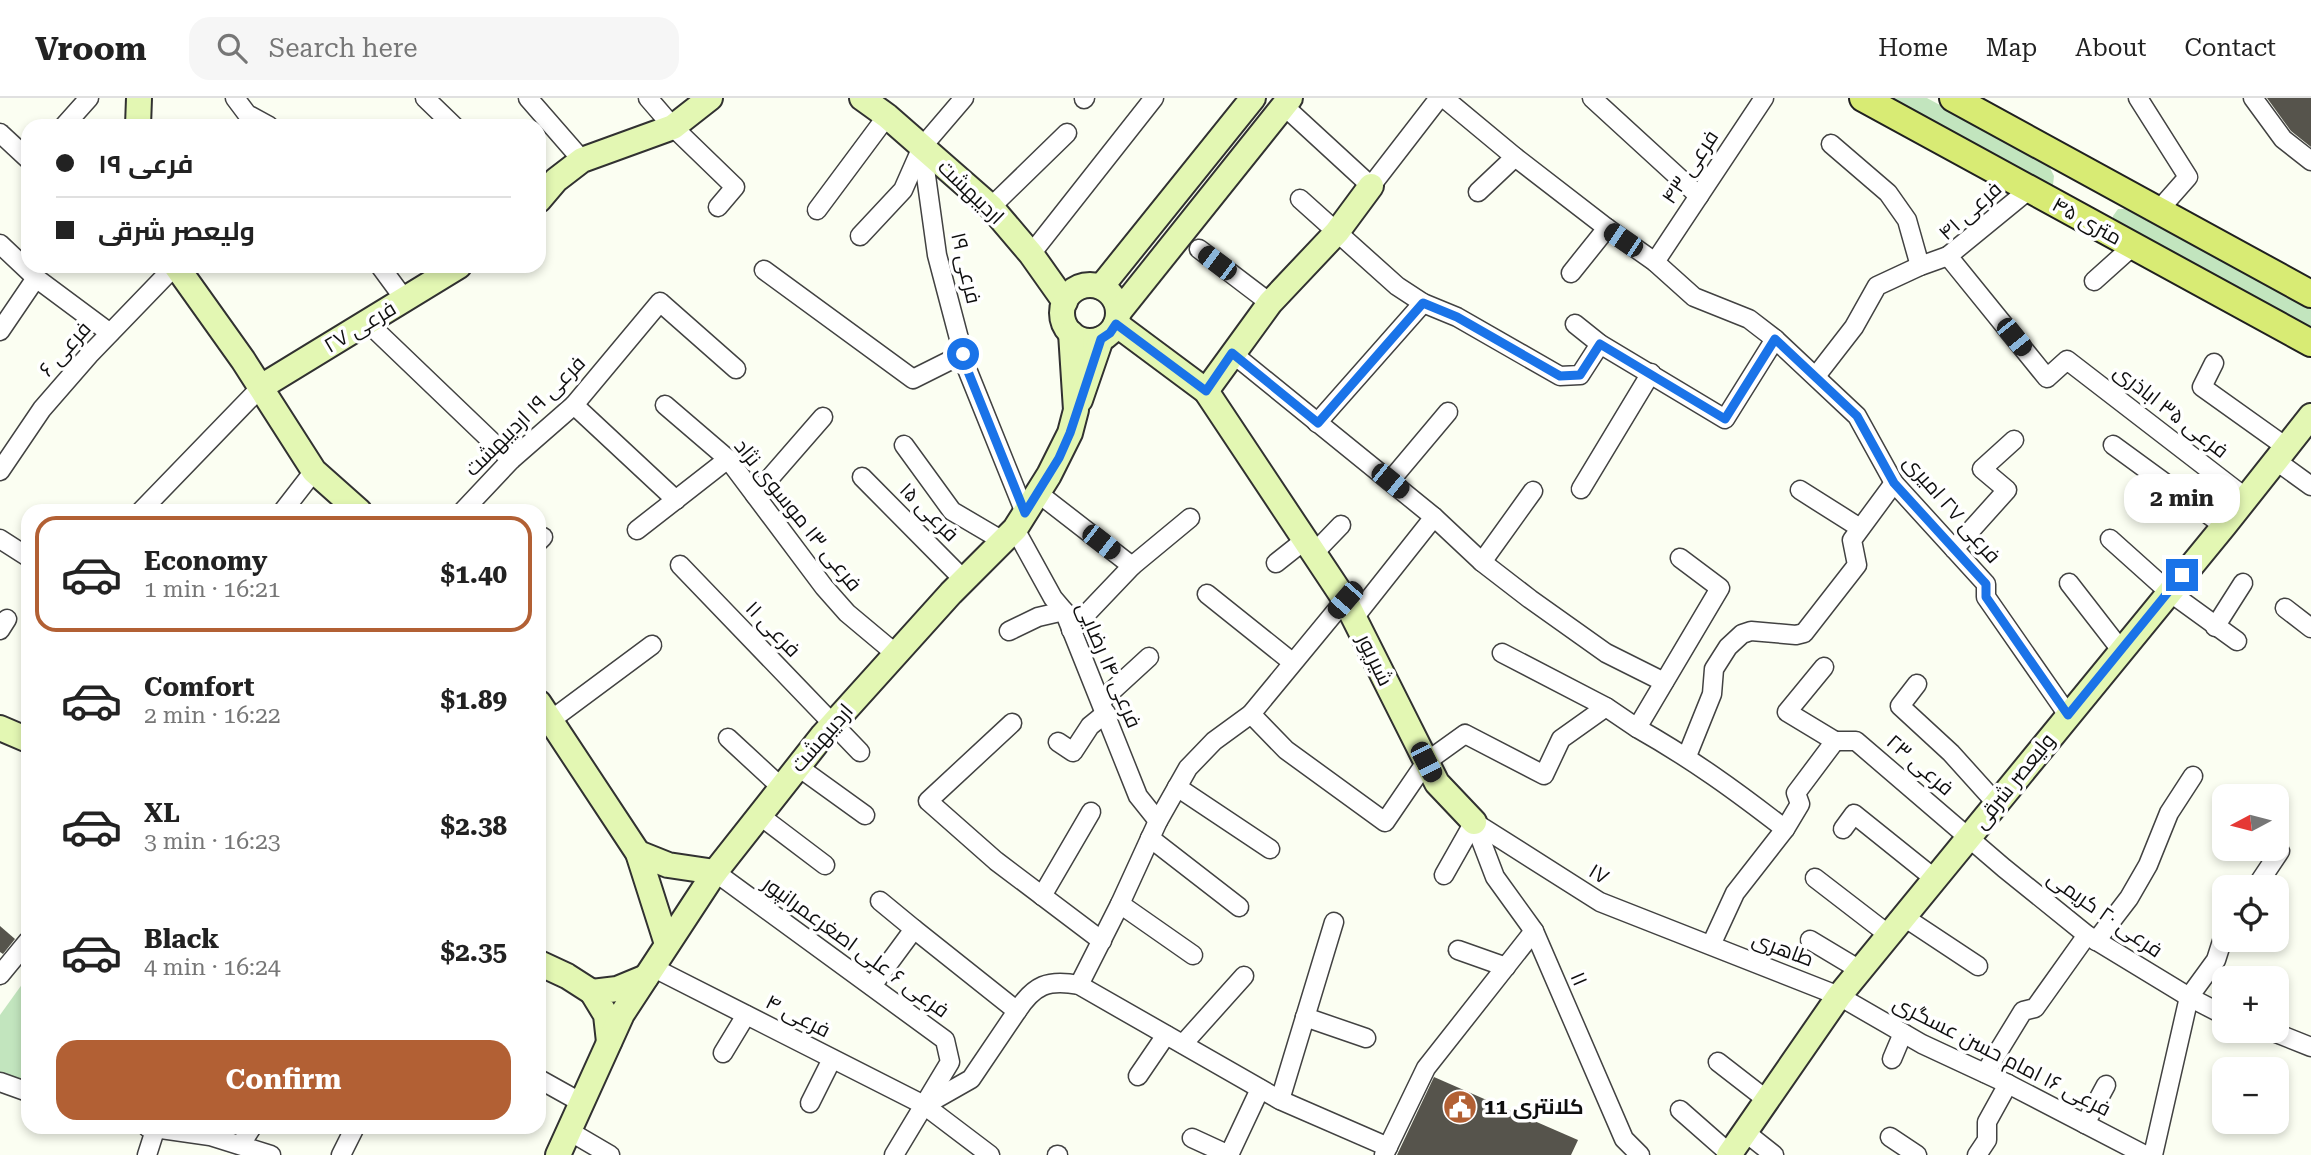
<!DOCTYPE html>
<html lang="en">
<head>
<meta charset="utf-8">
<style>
  :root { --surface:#fff; --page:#f6f6f6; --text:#222; --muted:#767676; --line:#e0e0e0; --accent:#b26034 }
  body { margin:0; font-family:"Roboto Serif",Cairo,serif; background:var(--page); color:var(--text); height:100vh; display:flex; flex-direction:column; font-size:26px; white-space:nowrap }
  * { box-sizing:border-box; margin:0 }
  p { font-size:23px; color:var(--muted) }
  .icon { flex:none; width:38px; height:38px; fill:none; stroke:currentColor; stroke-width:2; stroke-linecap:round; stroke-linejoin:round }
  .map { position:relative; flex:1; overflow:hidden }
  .panel { position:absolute; left:21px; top:406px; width:525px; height:630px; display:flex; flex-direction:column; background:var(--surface); border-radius:21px; box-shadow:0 4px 10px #0003 }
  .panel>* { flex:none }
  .banner { position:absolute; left:21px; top:21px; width:525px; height:154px; border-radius:21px; box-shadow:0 4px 10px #0003; display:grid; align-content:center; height:154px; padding:0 35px; background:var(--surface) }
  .needle { width:46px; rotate:263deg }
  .tools { position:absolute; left:2212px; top:686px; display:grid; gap:14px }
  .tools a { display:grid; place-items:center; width:77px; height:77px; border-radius:14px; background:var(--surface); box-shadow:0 4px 10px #0003; font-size:35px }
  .end { position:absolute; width:32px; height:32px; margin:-16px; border:9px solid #1a73e8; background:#fff; box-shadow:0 0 0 4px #fff }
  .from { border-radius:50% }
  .bubble { position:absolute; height:49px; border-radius:21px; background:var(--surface); box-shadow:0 4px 10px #0003; font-size:23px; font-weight:700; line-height:49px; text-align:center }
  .car { position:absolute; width:21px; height:42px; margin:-21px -10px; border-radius:9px; box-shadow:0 0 5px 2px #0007; background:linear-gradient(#222 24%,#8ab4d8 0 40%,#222 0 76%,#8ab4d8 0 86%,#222 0) }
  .banner b { display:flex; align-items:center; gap:24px; height:66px; font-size:26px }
  .banner b+b { border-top:2px solid var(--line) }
  .banner i { width:18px; height:18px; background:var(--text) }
  ul { padding:12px 0 0; list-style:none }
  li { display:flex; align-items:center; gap:21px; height:116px; margin:0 14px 10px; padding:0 21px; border:4px solid transparent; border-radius:21px }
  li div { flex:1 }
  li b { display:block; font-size:26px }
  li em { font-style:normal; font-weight:700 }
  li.on { border-color:var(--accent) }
  li>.icon { width:63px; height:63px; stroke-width:1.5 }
  .button { display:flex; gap:14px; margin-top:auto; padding:14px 35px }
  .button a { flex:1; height:80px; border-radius:21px; background:var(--accent); color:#fff; font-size:28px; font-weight:700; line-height:80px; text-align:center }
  header { display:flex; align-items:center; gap:42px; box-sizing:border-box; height:98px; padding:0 35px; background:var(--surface); border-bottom:2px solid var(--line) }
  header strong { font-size:33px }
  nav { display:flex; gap:38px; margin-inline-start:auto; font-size:24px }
  .search { width:490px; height:63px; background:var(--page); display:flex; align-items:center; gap:18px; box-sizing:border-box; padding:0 24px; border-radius:21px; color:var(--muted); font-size:26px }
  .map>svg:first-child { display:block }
  .green { fill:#c2e5be }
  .building { fill:#56544c }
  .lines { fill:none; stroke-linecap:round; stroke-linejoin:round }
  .street-casing { stroke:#424242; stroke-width:21 }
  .secondary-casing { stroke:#313131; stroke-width:28 }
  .primary-casing { stroke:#202020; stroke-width:30 }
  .street { stroke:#fff; stroke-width:18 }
  .secondary { stroke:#e3f7b3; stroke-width:24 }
  .primary { stroke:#d8eb74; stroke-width:26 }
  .route { stroke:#1a73e8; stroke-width:9 }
  .labels { text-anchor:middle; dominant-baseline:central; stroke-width:7; stroke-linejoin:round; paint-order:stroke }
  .street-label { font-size:21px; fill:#0f0f0f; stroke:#fff }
  .poi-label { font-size:21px; font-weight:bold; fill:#0f0f0f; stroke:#fff; text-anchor:start }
</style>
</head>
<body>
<header>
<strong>Vroom</strong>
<div class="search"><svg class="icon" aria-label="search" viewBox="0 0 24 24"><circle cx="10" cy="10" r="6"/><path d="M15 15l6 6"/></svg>Search here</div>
<nav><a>Home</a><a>Map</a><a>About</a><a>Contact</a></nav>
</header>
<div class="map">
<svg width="2311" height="1057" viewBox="0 0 2311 1057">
  <rect width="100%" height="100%" fill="#fbfef2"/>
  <g class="green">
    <path d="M1885,0H1927L2048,66L2054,78L2053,87L2040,89Z"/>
    <path d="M2118,111H2125L2311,209V234L2113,123V118Z"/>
    <path d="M28,878V988L0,979V917Z"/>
  </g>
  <g class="building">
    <path d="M2267,0H2311V49L2291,33Z"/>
    <path d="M0,828L15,841L3,856L0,854Z"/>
    <path d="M1434,979L1578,1042L1571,1057H1397Z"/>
  </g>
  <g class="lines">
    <g class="street-casing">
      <g id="street">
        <path d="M235,0L247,16L269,28"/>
        <path d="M425,0L454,28"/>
        <path d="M528,0L582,62"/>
        <path d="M648,0L673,29L735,89L718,109"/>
        <path d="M1444,0L1515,59L1607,130L1655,164L1694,199L1749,221L1775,241L1857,318L1894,385L1986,486V499L2068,617"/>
        <path d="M1592,0L1699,98"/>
        <path d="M2138,0L2188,79L2158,113"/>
        <path d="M2253,0L2283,41L2311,63"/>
        <path d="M1084,1L1085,0"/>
        <path d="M1284,8L1371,88L1439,0"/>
        <path d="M64,28L89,0"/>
        <path d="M0,35L28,61"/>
        <path d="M1831,46L1888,95L1907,122L1920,168"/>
        <path d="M922,49L937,157L967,271L1025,415"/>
        <path d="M2030,91L1948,158L2047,280L2067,262L2246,400"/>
        <path d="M1478,94L1515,59"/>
        <path d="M1300,101L1397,188L1423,205L1457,219L1560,278L1580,277L1600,246"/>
        <path d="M991,109L1067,35"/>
        <path d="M817,112L887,18"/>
        <path d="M860,138L903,92L922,49L964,0"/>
        <path d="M0,146L36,180L110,235"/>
        <path d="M1199,151L1270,205"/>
        <path d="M1031,156L1154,0"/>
        <path d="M1655,164L1764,0"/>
        <path d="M380,168L405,202"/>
        <path d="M764,172L913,281L963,256"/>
        <path d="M1571,175L1607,130"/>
        <path d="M2094,183L2133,148"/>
        <path d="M367,224L511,362"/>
        <path d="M1575,226L1600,246L1725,321L1775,241"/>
        <path d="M0,233L36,180"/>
        <path d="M1232,255L1434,419L1482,464L1530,501L1606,555L1664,584"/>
        <path d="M2214,265L2202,289L2286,349"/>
        <path d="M1816,278L1854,229L1877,188L1920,168L1948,158"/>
        <path d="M574,307L676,402"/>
        <path d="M665,307L728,361L824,489L847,515L896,556"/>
        <path d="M1317,325L1423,205"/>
        <path d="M904,347L952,413L1003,443"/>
        <path d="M2113,347L2224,428"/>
        <path d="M2275,362L2311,388"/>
        <path d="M0,373L42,311L89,257L175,168"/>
        <path d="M862,379L964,482"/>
        <path d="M1390,383L1448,314"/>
        <path d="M1581,391L1651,275"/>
        <path d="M1800,392L1860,430"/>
        <path d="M1038,395L1132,468L1071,532"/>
        <path d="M755,397L823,319"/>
        <path d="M141,413L261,289"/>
        <path d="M283,413L314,373"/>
        <path d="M463,413L511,362L574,307L660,204L736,271"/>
        <path d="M1015,431L1053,500L1064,513L1138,698L1158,723"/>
        <path d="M637,432L728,361"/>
        <path d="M0,441L28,459"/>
        <path d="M2110,441L2168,493L2237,543"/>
        <path d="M539,443L543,439"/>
        <path d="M1954,451L2007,392L1982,371L2014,342"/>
        <path d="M1314,455L1341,427"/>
        <path d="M1680,460L1720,490L1637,630C1692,661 1736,693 1785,731"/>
        <path d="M1482,464L1533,393"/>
        <path d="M1276,465L1305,442"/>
        <path d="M680,467L860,654"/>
        <path d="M1132,468L1190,420"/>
        <path d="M2069,485L2121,552"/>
        <path d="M1207,496L1292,564"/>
        <path d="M2285,510L2311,530"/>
        <path d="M1354,520L1434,419"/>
        <path d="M2215,529L2243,485"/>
        <path d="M0,532L7,521"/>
        <path d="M1009,533L1038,519L1064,513"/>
        <path d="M1502,555L1606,609L1637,630"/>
        <path d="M1917,586L1900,608L1951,655L1997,706"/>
        <path d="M1101,603L1149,559"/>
        <path d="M1251,616L1286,652L1385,724L1426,664L1465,636L1544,677L1561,641L1606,609"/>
        <path d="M551,622L652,547"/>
        <path d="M1012,625L928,703L996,763L1102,843"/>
        <path d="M728,640L781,689"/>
        <path d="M1835,643H1856L2004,770L2087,837L2189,899L2224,917"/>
        <path d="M1058,644L1073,654L1090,628L1106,615"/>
        <path d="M1687,658L1712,596L1714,571L1728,549L1742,536L1751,533L1796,537L1804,535L1857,467L1852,442L1894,385"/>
        <path d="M797,668L865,717"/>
        <path d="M1177,689L1270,751"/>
        <path d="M759,717L825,767"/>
        <path d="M1474,724L1600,804L1839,898L1922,946L2008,986L2145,1057"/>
        <path d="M1474,724L1495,779L1534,833L1624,1041L1640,1057"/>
        <path d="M1843,731L1854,716L1935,781"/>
        <path d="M1150,740L1239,809"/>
        <path d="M715,774L945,942L950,964L894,1057"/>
        <path d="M1444,777L1474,724"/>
        <path d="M1815,780L1889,837"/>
        <path d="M2256,789L2280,753"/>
        <path d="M1042,798L1091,714"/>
        <path d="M1120,806L1193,857"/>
        <path d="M1904,819L1978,868"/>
        <path d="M914,831L1017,913L971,981L927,1006"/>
        <path d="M1810,842L1860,872"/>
        <path d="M2096,843L2129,800L2148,767L2169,715L2193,678"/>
        <path d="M1711,847L1735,795L1785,731L1800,706L1796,695L1835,643L1787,614L1824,569"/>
        <path d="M1458,852L1506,869"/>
        <path d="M652,869L924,1007L990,1057"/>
        <path d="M0,877L28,843"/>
        <path d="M1079,887L1120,806L1158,723L1188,670L1214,643L1251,616L1345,502"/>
        <path d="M872,888L914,831L880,803"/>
        <path d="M1017,913C1034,887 1048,881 1079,887L1280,1002L1388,1049"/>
        <path d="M1305,919L1366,940"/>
        <path d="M2271,933L2311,949"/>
        <path d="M1183,946L1244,878"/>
        <path d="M723,955L746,917"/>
        <path d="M1892,961L1903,935"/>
        <path d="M1718,964L1767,1002"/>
        <path d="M1985,975L2023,913L2035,910L2087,837"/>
        <path d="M1138,978L1166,937"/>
        <path d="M539,981L582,1005"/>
        <path d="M0,984L28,994"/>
        <path d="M1280,1002L1334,824"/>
        <path d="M810,1005L832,961"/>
        <path d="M1680,1012L1730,1056"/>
        <path d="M2085,1026L2106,987"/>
        <path d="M147,1029L210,1038L271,1057"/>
        <path d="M569,1033L610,1057"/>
        <path d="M1745,1034L1774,1057"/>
        <path d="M1890,1039L1917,1057"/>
        <path d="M1192,1040L1229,1057"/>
        <path d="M241,1046L252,1029"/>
        <path d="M147,1057L156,1029"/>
        <path d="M341,1057L355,1029"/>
        <path d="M1057,1057H1058"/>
        <path d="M1229,1057L1260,991"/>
        <path d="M1384,1057L1426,970L1534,833"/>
        <path d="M1977,1057L1987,1042V1024L2008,986"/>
        <path d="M2153,1057L2189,899L2216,862L2224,837"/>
      </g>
    </g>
    <g class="secondary-casing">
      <g id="secondary">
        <path d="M862,0L887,18L991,109L1031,156L1065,204"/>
        <path d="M138,28L139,0"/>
        <path d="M539,102L556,82L582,62L673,29L710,0"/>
        <path d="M176,168L243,262L314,373L359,413"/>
        <circle cx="1090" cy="215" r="28"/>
        <path d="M1101,189L1253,0"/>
        <path d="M1118,215L1290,0"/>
        <path d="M1116,226L1206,293L1345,502L1437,685L1474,724"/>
        <path d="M261,289L459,168"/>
        <path d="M1206,293L1270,205L1337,134L1371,88"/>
        <path d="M1080,302L1101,241"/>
        <path d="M539,605L638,755L667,846"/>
        <path d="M0,630L28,642"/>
        <path d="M638,755L668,767L715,774"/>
        <path d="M539,865L567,878L592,894"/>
        <path d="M609,944L606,917L592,894L617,891L646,879"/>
        <path d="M558,1057L622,916L715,774L823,637L951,495L1015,431L1049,377L1070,335L1076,312L1071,235"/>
        <path d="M1729,1057L1839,898L2224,428L2311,318"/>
      </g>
    </g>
    <g class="primary-casing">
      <g id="primary">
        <path d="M1863,0L2311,245"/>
        <path d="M1953,0L2311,196"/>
      </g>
    </g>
    <use href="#street" class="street"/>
    <use href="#secondary" class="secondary"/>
    <use href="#primary" class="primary"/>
  </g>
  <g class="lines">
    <path class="route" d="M963,256L967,271L1025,415L1059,360L1070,335L1101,241L1110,235L1116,226L1206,293L1232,255L1318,325L1423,205L1457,219L1560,278L1580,277L1600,246L1725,321L1775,241L1857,318L1894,385L1986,486V499L2068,617L2182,477"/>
  </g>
  <defs>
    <g id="civic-disc" transform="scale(1.75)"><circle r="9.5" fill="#b26034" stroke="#fff"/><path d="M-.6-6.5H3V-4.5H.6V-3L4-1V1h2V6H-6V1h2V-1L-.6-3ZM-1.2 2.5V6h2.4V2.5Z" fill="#fff"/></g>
  </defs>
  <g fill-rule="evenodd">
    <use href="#civic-disc" x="1460" y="1009"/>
  </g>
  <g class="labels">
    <g class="street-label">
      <text transform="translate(1690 69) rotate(-56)">فرعی ۴۳</text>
      <text transform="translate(971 94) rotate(44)">اردیبهشت</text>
      <text transform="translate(1970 113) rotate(-42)">فرعی ۴۱</text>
      <text transform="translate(2087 123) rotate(29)">۴۵ متری</text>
      <text transform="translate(966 170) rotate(77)">فرعی ۱۹</text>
      <text transform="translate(360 229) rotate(-31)">فرعی ۲۷</text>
      <text transform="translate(65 251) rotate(-48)">فرعی ۶</text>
      <text transform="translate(2171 313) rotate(38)">فرعی ۳۵ اباذری</text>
      <text transform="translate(525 318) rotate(-45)">فرعی ۱۹ اردیبهشت</text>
      <text transform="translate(1952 411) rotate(49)">فرعی ۲۷ امیری</text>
      <text transform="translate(929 414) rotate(45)">فرعی ۱۵</text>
      <text transform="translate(798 417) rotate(51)">فرعی ۱‍۳ موسوی نژاد</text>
      <text transform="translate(773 531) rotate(46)">فرعی ۱۱</text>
      <text transform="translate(1375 562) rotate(64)">شیرپور</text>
      <text transform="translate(1109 567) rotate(67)">فرعی ۱۴ رضایی</text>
      <text transform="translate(822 640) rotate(-49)">اردیبهشت</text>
      <text transform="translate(1920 667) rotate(41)">فرعی ۲۳</text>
      <text transform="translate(2014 683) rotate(-51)">ولیعصر شرقی</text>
      <text transform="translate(1599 776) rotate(31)">۱۷</text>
      <text transform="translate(2105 816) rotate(35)">فرعی ۲۰ کریمی</text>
      <text transform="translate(856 849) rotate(36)">فرعی ۶ علی اصغرعمرانپور</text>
      <text transform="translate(1783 851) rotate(21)">طاهری</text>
      <text transform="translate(1579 881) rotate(67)">۱۱</text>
      <text transform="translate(798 918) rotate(27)">فرعی ۴</text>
      <text transform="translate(2002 958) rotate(27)">فرعی ۱۶ امام حسن عسگری</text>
    </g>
    <g class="poi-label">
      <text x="1484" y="1009">کلانتری 11</text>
    </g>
  </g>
</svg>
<div class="tools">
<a><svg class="needle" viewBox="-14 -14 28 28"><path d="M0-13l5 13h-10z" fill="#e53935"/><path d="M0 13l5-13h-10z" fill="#767676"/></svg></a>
<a><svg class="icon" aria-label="locate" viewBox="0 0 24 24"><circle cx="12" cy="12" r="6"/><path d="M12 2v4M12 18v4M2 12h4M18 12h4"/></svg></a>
<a>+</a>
<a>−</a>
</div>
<i class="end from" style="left:963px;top:256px"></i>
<i class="end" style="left:2182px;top:477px"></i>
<div class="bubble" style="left:2124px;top:376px;width:116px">2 min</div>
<i class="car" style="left:1623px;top:142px;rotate:304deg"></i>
<i class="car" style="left:1217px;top:165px;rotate:307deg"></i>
<i class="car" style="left:2014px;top:239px;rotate:141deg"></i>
<i class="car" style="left:1390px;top:383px;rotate:129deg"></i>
<i class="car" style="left:1101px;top:444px;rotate:128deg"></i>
<i class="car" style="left:1345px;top:502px;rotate:221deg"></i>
<i class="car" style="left:1426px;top:664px;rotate:153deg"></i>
<div class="banner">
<b><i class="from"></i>فرعی ۱۹</b>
<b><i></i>ولیعصر شرقی</b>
</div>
<section class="panel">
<ul>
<li class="on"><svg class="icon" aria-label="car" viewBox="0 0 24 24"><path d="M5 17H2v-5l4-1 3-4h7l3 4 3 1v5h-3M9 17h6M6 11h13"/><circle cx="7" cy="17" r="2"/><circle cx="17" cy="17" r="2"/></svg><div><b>Economy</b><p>1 min · 16:21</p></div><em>$1.40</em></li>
<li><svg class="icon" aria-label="car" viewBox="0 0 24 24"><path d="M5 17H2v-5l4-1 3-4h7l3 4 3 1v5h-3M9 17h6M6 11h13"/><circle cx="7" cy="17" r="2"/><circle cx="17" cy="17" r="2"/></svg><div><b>Comfort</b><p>2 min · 16:22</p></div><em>$1.89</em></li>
<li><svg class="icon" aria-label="car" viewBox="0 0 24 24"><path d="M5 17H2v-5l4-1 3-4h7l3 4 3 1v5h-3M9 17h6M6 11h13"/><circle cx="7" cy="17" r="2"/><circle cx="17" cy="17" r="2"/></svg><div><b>XL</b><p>3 min · 16:23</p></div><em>$2.38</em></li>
<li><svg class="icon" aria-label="car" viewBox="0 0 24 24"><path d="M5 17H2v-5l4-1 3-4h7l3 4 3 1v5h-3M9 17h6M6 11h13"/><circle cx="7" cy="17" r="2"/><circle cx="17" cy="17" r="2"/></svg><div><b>Black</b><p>4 min · 16:24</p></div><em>$2.35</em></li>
</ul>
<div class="button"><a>Confirm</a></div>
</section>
</div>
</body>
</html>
